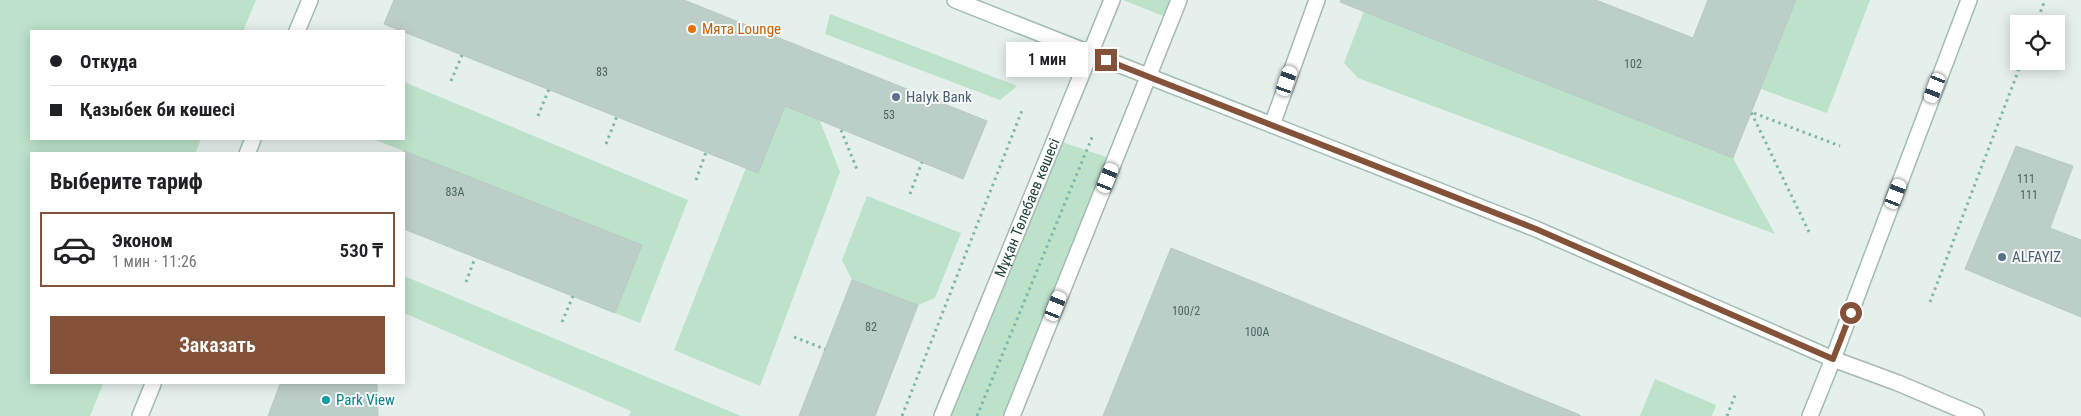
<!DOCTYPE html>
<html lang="ru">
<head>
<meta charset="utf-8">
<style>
  :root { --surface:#fff; --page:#f6f6f6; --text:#202124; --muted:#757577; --line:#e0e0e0; --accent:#845139 }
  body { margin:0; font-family:"Roboto Condensed",sans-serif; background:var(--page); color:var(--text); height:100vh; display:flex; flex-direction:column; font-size:19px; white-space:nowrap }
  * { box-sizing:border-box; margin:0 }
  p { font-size:16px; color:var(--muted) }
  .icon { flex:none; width:28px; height:28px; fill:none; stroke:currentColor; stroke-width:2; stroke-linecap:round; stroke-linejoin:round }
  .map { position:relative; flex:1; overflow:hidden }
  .drawer { position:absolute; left:30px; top:152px; width:375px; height:232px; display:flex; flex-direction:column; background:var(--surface); border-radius:0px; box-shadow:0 2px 12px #0003 }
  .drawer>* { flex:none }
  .hud { position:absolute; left:30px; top:30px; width:375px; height:110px; border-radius:0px; box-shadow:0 2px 12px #0003; display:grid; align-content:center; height:110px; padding:0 20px; background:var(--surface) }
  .tools { position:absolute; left:2010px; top:15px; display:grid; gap:10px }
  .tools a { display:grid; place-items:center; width:55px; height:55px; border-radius:0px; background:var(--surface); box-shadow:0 2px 12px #0003; font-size:25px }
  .end { position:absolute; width:22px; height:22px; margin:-11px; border:6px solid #845139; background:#fff; box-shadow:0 0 0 2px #fff }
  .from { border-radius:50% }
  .bubble { position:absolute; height:35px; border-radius:0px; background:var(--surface); box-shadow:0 2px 12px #0003; font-size:16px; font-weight:600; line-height:35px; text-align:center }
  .car { position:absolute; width:15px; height:30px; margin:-15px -8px; border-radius:6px; box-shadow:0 0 4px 1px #0007; background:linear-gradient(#fff 24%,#345 0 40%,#fff 0 76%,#345 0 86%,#fff 0) }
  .hud b { display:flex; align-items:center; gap:18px; height:48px; font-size:19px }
  .hud b+b { border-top:1px solid var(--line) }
  .hud i { width:12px; height:12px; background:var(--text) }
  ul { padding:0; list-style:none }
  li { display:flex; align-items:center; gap:15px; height:75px; margin:0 10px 8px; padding:0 10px; border:2px solid transparent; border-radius:0px }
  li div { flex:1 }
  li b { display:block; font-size:19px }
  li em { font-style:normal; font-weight:600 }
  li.on { border-color:var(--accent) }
  li>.icon { width:45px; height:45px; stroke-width:1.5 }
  h2 { padding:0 20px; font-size:22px; line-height:60px }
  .cta { display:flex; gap:10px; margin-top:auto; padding:10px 20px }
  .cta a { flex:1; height:58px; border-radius:0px; background:var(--accent); color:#fff; font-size:20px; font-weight:600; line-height:58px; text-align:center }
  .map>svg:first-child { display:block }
  .green { fill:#bce2c9 }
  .building { fill:#bccec8; stroke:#b6cac3 }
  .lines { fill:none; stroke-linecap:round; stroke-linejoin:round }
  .lane-casing { stroke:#a6b8b3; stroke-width:18 }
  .street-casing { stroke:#a6b8b3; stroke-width:18 }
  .secondary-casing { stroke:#a2bcb5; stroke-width:18 }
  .path { stroke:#82b6aa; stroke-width:3; stroke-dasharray:2.5 4; stroke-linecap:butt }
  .lane { stroke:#fff; stroke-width:15 }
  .street { stroke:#fff; stroke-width:15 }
  .secondary { stroke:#fff; stroke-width:15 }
  .route { stroke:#845139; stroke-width:6 }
  .food-dot { fill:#e8710a; stroke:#f6fbf9; stroke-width:2 }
  .service-dot { fill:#5c6f8a; stroke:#f6fbf9; stroke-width:2 }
  .culture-dot { fill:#0f9aa8; stroke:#f6fbf9; stroke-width:2 }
  .labels { text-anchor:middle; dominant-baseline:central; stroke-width:4; stroke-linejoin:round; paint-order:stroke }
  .number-label { font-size:12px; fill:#486660 }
  .food-label { font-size:15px; fill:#c56008; stroke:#f6fbf9; text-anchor:start }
  .service-label { font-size:15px; fill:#4e5e75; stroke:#f6fbf9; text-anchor:start }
  .street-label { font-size:15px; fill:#21443d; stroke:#f6fbf9 }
  .culture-label { font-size:15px; fill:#0d838f; stroke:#f6fbf9; text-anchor:start }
</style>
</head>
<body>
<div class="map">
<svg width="2081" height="416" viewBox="0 0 2081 416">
  <rect width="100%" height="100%" fill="#e5efeb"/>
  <g class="green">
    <path d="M0,0H256L243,31H31V139H201L195,154H31V384H103L90,416H0Z"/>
    <path d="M1123,0H1179L1171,19Z"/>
    <path d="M1796,0H1870L1827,113L1761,89Z"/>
    <path d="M1364,11L1733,158L1775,234L1358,78L1344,63Z"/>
    <path d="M830,14L1017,86L1000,100L825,34Z"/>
    <path d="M404,82L688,200L640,323L615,313L641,245L373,139H404Z"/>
    <path d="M785,106L820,121L840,172L760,386L674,350L746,168L758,172Z"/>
    <path d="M1056,140L1115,160L1012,416H942Z"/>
    <path d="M867,196L961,233L935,298L918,305L852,280L842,260Z"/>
    <path d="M404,276L741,416H629L631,411L404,313Z"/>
    <path d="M1655,379L1716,405L1712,416H1640Z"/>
  </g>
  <g class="building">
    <path d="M394,0H684L987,121L963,179L785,106L758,173L384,24Z"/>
    <path d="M1341,0H1596L1693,38L1708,0H1796L1733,158L1340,2Z"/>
    <path d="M2016,146L2073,166L2050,228L2081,240V317L1965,269Z"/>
    <path d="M404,151L642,245L615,313L404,229Z"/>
    <path d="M1171,248L1580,415V416H1103Z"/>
    <path d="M852,280L918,305L875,416H799Z"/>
    <path d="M280,384H377L378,416H268Z"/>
  </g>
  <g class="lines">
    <g class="lane-casing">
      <path id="lane" d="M1272,125L1317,0"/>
    </g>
    <g class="street-casing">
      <g id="street">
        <path d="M1833,359L1898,383L1976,416"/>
        <path id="s1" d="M942,416L1112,0"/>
        <path d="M1012,416L1179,0"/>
      </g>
    </g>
    <g class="secondary-casing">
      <g id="secondary">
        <path d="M955,0L1536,229L1833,359"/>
        <path d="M297,31L310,0"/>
        <path d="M247,154L253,139"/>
        <path d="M140,416L153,384"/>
        <path d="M1810,416L1833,359L1969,0"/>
      </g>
    </g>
    <g class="path">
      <path d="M2036,24L2045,0"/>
      <path d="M451,81L462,55"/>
      <path d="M538,116L549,89"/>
      <path d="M841,130L858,172"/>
      <path d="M606,144L617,116"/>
      <path d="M696,180L706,152"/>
      <path d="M910,194L922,162"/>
      <path d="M1809,232L1751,112L1840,146"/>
      <path d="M466,282L475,258"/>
      <path d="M1930,302L2022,61"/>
      <path d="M562,322L573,296"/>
      <path d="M794,337L825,349"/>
      <path d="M902,416L1023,108"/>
      <path d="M977,416L1093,135"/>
      <path d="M1727,416L1735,395"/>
    </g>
    <use href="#lane" class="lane"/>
    <use href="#street" class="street"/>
    <use href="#secondary" class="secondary"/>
  </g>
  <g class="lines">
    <path class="route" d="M1106,60L1536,229L1833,359L1851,313"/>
  </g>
  <circle class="food-dot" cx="692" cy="29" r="5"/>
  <g class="service-dot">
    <circle cx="896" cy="97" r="5"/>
    <circle cx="2002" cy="257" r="5"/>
  </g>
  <circle class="culture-dot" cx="326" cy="400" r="5"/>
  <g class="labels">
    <g class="number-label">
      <text x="1633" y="64">102</text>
      <text x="602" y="72">83</text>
      <text x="889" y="115">53</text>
      <text x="2026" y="179">111</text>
      <text x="455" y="192">83А</text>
      <text x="2029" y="195">111</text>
      <text x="1186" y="311">100/2</text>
      <text x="871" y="327">82</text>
      <text x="1257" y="332">100А</text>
    </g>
    <g class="food-label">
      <text x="702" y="29">Мята Lounge</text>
    </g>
    <g class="service-label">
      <text x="906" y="97">Halyk Bank</text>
      <text x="2012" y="257">ALFAYIZ</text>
    </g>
    <g class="street-label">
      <text stroke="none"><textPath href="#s1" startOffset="225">Мұқан Төлебаев көшесі</textPath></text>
    </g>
    <g class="culture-label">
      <text x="336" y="400">Park View</text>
    </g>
  </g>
</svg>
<div class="tools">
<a><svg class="icon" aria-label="locate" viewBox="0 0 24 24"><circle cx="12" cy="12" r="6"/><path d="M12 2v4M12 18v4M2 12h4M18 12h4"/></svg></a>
</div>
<i class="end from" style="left:1851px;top:313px"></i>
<i class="end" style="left:1106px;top:60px"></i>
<div class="bubble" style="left:1006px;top:42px;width:82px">1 мин</div>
<i class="car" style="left:1287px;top:81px;rotate:19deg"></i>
<i class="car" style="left:1935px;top:88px;rotate:201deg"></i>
<i class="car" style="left:1108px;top:178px;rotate:22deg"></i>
<i class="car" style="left:1896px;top:194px;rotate:21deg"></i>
<i class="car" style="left:1056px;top:306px;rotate:22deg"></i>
<div class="hud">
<b><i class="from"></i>Откуда</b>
<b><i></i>Қазыбек би көшесі</b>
</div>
<section class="drawer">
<h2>Выберите тариф</h2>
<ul>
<li class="on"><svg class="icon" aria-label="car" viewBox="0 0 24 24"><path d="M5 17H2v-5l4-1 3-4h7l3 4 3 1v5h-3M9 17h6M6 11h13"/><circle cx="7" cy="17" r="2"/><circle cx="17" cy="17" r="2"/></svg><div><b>Эконом</b><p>1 мин · 11:26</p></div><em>530 ₸</em></li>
</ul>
<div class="cta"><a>Заказать</a></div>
</section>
</div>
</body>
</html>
